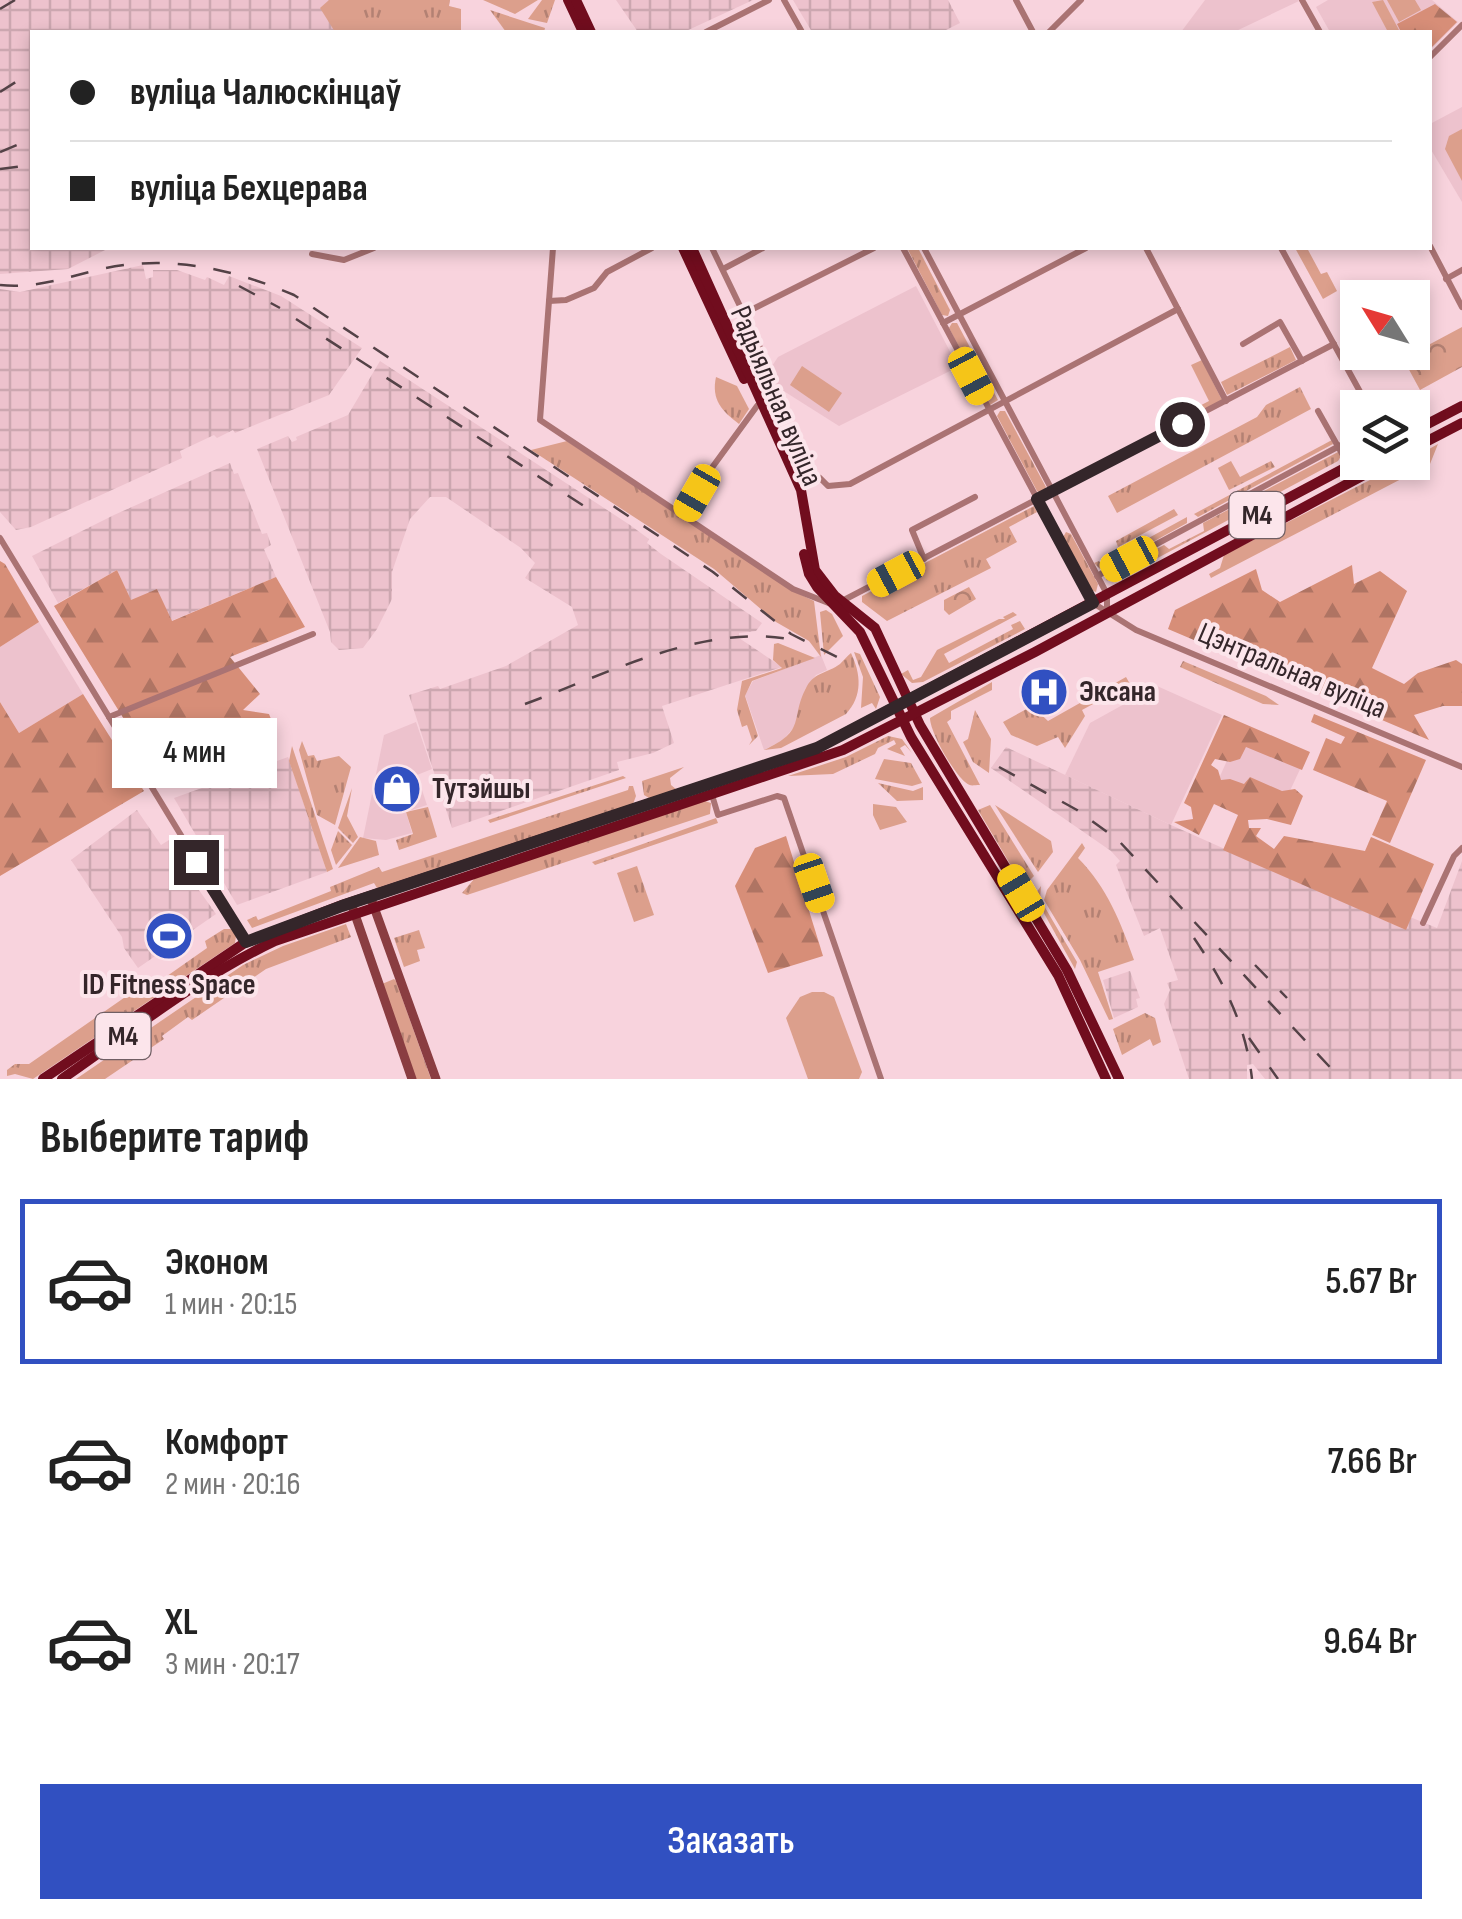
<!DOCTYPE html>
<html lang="ru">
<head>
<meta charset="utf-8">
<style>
  :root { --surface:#fff; --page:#f2f2f2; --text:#222; --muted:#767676; --line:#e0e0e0; --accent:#3150c1 }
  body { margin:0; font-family:"Sofia Sans Condensed",sans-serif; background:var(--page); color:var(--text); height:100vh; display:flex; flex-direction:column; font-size:38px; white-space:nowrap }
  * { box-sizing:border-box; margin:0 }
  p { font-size:32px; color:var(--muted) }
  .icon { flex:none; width:55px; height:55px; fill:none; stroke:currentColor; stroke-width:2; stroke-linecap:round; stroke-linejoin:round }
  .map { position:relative; height:1079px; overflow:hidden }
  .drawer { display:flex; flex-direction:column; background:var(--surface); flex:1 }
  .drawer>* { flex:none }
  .hud { position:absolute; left:30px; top:30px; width:1402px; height:220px; border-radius:0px; box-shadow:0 5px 15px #0003; display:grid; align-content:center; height:220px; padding:0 40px; background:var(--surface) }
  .needle { width:65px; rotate:307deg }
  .controls { position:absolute; left:1340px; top:280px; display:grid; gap:20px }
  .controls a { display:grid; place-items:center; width:90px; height:90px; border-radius:0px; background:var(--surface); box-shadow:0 5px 15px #0003; font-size:50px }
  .end { position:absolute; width:45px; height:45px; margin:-22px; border:12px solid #34262a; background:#fff; box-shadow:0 0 0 5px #fff }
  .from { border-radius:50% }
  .bubble { position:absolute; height:70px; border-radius:0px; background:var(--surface); box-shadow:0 5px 15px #0003; font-size:32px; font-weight:600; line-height:70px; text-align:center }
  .car { position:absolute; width:30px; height:60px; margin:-30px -15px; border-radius:12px; box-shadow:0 0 8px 2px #0007; background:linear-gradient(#f5c518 24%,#345 0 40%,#f5c518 0 76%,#345 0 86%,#f5c518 0) }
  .hud b { display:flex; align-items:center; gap:35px; height:95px; font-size:38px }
  .hud b+b { border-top:2px solid var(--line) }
  .hud i { width:25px; height:25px; background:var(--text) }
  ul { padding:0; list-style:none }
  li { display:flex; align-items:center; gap:30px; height:165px; margin:0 20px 15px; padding:0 20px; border:5px solid transparent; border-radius:0px }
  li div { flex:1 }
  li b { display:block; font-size:38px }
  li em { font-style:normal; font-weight:600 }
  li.on { border-color:var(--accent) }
  li>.icon { width:90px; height:90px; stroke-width:1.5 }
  h2 { padding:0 40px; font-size:45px; line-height:120px }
  .primary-button { display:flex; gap:20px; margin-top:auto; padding:20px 40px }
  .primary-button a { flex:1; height:115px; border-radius:0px; background:var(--accent); color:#fff; font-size:40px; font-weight:600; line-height:115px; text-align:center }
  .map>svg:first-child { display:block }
  .built { fill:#edc2cd }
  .industrial { fill:url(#industrial-grid) }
  .grass { fill:url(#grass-tufts) }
  .forest { fill:url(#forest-firs) }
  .park { fill:url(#park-crowns) }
  .garden { fill:#dc9f8c }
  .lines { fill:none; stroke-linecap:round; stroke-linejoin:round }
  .minor { stroke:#aa7373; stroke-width:6 }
  .secondary { stroke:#8a3d41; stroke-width:9 }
  .primary { stroke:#710d1e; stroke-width:10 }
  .rail { stroke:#544247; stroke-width:2.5; stroke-dasharray:18 18; stroke-linecap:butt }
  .route { stroke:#34262a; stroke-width:12 }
  .labels { text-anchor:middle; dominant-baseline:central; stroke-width:8; stroke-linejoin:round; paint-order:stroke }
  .shield { fill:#fce5eb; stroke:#705f64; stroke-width:2.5 }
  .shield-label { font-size:28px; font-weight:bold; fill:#34262a }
  .street-label { font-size:30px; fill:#34262a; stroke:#fce5eb }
  .poi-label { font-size:30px; font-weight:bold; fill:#34262a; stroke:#fce5eb; text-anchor:start }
</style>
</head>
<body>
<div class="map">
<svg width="1462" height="1079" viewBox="0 0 1462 1079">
  <defs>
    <pattern id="industrial-grid" width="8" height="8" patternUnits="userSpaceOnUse" patternTransform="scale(2.5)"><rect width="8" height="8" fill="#edc2cd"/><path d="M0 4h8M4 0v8" fill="none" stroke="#cca7b0"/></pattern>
    <pattern id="grass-tufts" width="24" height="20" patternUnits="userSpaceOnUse" patternTransform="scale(2.5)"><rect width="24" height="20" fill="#dc9f8c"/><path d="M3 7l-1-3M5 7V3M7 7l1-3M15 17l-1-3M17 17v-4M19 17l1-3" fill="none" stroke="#b38173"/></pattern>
    <pattern id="forest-firs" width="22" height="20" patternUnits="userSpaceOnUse" patternTransform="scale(2.5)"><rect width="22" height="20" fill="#d78e78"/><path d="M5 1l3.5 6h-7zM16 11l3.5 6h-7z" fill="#af7463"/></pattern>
    <pattern id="park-crowns" width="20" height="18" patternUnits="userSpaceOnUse" patternTransform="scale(2.5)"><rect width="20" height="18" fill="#dc9f8c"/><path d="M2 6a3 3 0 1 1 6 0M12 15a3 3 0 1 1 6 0" fill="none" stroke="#b38173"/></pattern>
  </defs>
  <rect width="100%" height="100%" fill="#f8d3dd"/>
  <g class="built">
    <path d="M1205,0H1298L1299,1L1234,32H1181Z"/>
    <path d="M1328,0H1432L1458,22L1430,50V32H1330L1316,7Z"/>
    <path d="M1462,107V202L1430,148V124Z"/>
    <path d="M916,286L958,367L839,426L771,383L772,366L778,357Z"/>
    <path d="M39,622L83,694L19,733L0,702V647Z"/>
    <path d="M821,655L827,670L816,675L805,689L797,724L783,740L764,750L745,695L753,681Z"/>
    <path d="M1157,686L1222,715L1171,825L1065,775L1090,723Z"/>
    <path d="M416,722L432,769L417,775L427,805L406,812L412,833L386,840L363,838L384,735Z"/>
    <path d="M1237,738L1302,765L1281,810L1217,783Z"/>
  </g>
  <g class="industrial">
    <path d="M0,0H450L444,26L447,32H32V248H109L68,269L0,274Z"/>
    <path d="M616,0H753L684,32H638Z"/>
    <path d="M793,0H948L960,23L942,32H812Z"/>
    <path d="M143,265L146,279L153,277V270H177L205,280L207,277L224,285L229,276L281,296L362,348L329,395L235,433L233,430L217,438L214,435L180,451L182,458L31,527L16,530L0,512V289L20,292Z"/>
    <path d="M380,361L630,525L649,539L647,543L661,554L762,623L756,631L739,633V638L782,667L662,706L674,743L653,753L617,762L619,770L452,828L409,695L438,686L440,689L506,666L578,625L572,607L525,578L535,563L521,548L446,497H430L410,519L392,572V599L377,629L363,648L339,650L331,642L330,632L257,449L288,436L292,442L297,440L296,437L348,415Z"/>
    <path d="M230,463L234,474L238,473L262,534L267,533L271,545L264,549L276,577L171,621L131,601L117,570L58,603L32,556L114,515Z"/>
    <path d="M1006,747L1171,825L1404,929L1410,917L1437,928L1462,861V1079H1265L1253,1064L1247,1065V1079H1189L1164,1004L1170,990L1167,983L1178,980L1160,928L1144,936L1116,865L1120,861L1111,851L991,768Z"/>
    <path d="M288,757L327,872L237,905L174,798Z"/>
    <path d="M137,810L161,845L169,840L172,845L169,848L216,914L138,968L124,948L122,937L71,860Z"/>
    <path d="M1130,971L1140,998L1136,999L1138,1007L1114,1018L1103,980Z"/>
  </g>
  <g class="grass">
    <path d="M329,0H450L449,6L461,9V32H335L320,8Z"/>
    <path d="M483,0H538L515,14Z"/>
    <path d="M542,0H555L547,23L528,19Z"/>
    <path d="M490,10L545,28L544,32H506Z"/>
    <path d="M907,248H918L950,310L948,316L942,315Z"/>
    <path d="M1295,248H1307L1321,274L1327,272L1337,291L1323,299Z"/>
    <path d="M952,323H957L998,400L990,405L949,328Z"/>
    <path d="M1290,347L1296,360L1227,395L1221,382Z"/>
    <path d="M1202,360L1222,400L1183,421L1180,416L1209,401L1191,365Z"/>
    <path d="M716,377L737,386L749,409L739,424C722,411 711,400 716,377Z"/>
    <path d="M1300,387L1311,409L1117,513L1108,496L1257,417L1266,405Z"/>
    <path d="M1000,411H1005L1046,487L1042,494L1037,491L997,416Z"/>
    <path d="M1332,440L1333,444L1198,517L1194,514Z"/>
    <path d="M567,441L789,589L814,601L821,657L809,641L776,622L714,569L531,450Z"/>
    <path d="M1438,444L1430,464L1211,578L1209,574L1220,568L1224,555L1403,463L1412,462L1413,458Z"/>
    <path d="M1338,452L1341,456L1338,461L1113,582L1106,580L1107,575L1164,545L1169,549L1204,531L1203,523Z"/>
    <path d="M1231,461L1240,477L1271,461L1275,467L1229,490L1218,468Z"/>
    <path d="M1034,506L1037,512L1009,527L1017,542L986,559L991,568L887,621L862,602V596Z"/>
    <path d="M1174,509L1178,515L1118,547L1116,541Z"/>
    <path d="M1187,517V523L1106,568L1100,569L1094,563L1099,561L1101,564Z"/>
    <path d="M1066,532L1071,534L1098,584L1096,592L1088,589L1062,539Z"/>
    <path d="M826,610L832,614L843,636L824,655L820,612Z"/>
    <path d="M1013,612L1017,615L944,654L949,663L1013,629L1011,625L1020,621L1025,629L923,682L912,683L901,674L908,670L913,680L921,677L937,650L999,619H1005L1003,617Z"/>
    <path d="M778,643L815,658L752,681L745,696L758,736L749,745L752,740L747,725L742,727L737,710L742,681L782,668L773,660L774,644Z"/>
    <path d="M854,652L860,654L880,697L876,709L872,703L861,708L863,677Z"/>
    <path d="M851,653C861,674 863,696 846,714L781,748L764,750C808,730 789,719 807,686C815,672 828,673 840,664C844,660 847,656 851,653Z"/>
    <path d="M1126,677L1130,684L1082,710L1085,716L1065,748L1058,737L1037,746L1011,735L1003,722L1032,706L1048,721Z"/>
    <path d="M992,682V690L951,711V719L947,722L980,785C972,785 971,787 965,782C953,772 930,732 930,718Z"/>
    <path d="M975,710L991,739L989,773L973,762L963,742L968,739Z"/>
    <path d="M888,736L902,739L912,753L905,745L900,748L905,756L887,749L896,744L894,740L878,748L875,754L833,774L788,776L846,757Z"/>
    <path d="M302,741L308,756L314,755L317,761L339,756L351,767L335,825L317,815L299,750Z"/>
    <path d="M292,746L333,869L327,872L289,761Z"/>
    <path d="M884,759L911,763L922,783L912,786L875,779Z"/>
    <path d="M684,767L670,778L671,785L677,790L649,798L644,795L642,781Z"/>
    <path d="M623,776L626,778L490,823L488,820Z"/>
    <path d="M878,783L913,791L923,787V800L897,801Z"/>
    <path d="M629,786H633L636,796L633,804L377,888L374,883L252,928L247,920L256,916L258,920L331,891L330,887L379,867L382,872L628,790Z"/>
    <path d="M352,788L347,816L358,837L353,843L338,828Z"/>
    <path d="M705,801L711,803L710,814L467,895L462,893L475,878Z"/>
    <path d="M873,804L896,807L907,822L880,830L873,815Z"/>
    <path d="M990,805L1034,876L1029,881H1020L978,810Z"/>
    <path d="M995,805L1051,841L1053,852L1038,872Z"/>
    <path d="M428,807L437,837L399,850L396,840L413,834L406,812Z"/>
    <path d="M716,818L718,823L595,865L592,862Z"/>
    <path d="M338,831L352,845L336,865L331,850Z"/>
    <path d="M360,837L376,841L379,855L338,868Z"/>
    <path d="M1082,843L1085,848L1078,858C1107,887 1121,923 1134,960L1098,972L1113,1019L1109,1020L1080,960L1044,900L1047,890Z"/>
    <path d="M637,866L654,915L634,922L617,873Z"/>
    <path d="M1041,886L1040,899L1077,962L1075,969L1036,899V893Z"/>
    <path d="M346,924L351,937L266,969L192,1020L188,1017L162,1036L164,1039L105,1079H76L243,965L283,946Z"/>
    <path d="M224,929H231L236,936L235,943L33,1079L15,1074L7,1076V1070L15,1064H29L154,977L160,981L207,948L205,941Z"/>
    <path d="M419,930L425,948L417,950L420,961L404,967L394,938Z"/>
    <path d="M394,979L396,981L431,1079H415L382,984Z"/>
    <path d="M1145,1013L1155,1018L1161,1042L1153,1046L1150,1039L1122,1055L1113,1029Z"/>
  </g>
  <g class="forest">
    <path d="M1435,4L1457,22L1430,49V32H1401L1397,24Z"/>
    <path d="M0,561L5,564L39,622L0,647Z"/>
    <path d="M1352,565L1354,584L1380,571L1407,591L1372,668L1404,684L1418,673L1456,660L1462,664V706H1443L1414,715L1429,740L1168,629L1175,610L1256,569L1262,590L1280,602Z"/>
    <path d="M117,570L131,600L157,589L172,621L276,577L305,627L230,657L260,694L243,710L269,714L275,729L164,784L54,606Z"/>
    <path d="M83,694L144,791L0,876V702L19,733Z"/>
    <path d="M1314,714L1426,760L1390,843L1372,835L1387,801L1313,770L1326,738L1341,744L1345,737L1311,722Z"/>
    <path d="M1224,715L1310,752L1302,770L1246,747L1240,759L1230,762L1215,759L1211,765L1218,770L1221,780L1230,779L1244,784L1250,777L1282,791L1295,789L1303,796L1291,825L1267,819L1248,820L1249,828H1261L1256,836L1274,849L1284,836L1365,851L1371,837L1434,864L1406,930L1223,850L1238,815L1214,804L1199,835L1174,822L1193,819L1191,807L1184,803Z"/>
    <path d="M786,836L823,956L768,973L735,886L755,848Z"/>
  </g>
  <g class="park">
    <path d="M1462,327V367L1420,390L1400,353L1412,352L1413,340L1419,350Z"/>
    <path d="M969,587L976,599L949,615L944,610V600Z"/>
    <path d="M1183,661L1266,696L1279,705L1263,704L1180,667Z"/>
  </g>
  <g class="garden">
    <path d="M1383,0L1400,32H1388L1372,2Z"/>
    <path d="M1387,0H1415L1421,10L1399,22Z"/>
    <path d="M1462,129V181L1445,149L1449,136Z"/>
    <path d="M802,366L842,393L829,412L790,385Z"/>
    <path d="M812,992H824L834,997L862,1072L859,1079H808L786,1018L800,997Z"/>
  </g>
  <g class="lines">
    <g class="minor">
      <path d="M784,0L802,32"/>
      <path d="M1016,0L1033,32"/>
      <path d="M1302,0L1320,32"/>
      <path d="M706,32L769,0"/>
      <path d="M1049,32L1081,0"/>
      <path d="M1430,57L1462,25"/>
      <path d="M1430,246L1462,307"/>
      <path d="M553,248L540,420L793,589L831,604"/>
      <path d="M712,248L764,356"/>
      <path d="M903,248L1093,603L1136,630L1462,767"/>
      <path d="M924,248L1107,594V611"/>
      <path d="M1146,248L1226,401"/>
      <path d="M1281,248L1369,408"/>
      <path d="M312,254L344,260L374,248"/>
      <path d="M723,269L763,248"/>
      <path d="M1446,279L1462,270"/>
      <path d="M549,301L566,300L594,288L607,272L652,248"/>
      <path d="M743,314L874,248"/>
      <path d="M943,323L1086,248"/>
      <path d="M1243,344L1280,322L1302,361"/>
      <path d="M1318,411L1349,466"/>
      <path d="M820,478L828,486L850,484L1178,309"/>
      <path d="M683,516L711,469L757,406"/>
      <path d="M0,538L246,942"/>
      <path d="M924,559L912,530L975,497"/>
      <path d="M1097,576L1358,436"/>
      <path d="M842,601L1334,344"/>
      <path d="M109,717L313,634"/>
      <path d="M712,795L718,815L777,796L784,798L881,1079"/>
      <path d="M1423,923L1454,856L1462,848"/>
    </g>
    <g class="secondary">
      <path d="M370,896L436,1079"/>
      <path d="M351,903L412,1079"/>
    </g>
    <g class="primary">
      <path d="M568,0L583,32"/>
      <path d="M576,0L591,32"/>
      <path d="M683,248L744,379"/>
      <path d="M692,248L801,490L815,570L835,596L875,628L920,725L1067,970L1119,1079"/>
      <path d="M1412,432L1462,406"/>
      <path d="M1412,449L1462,423"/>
      <path d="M804,554L809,574L817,587L860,632L911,737L1058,975L1106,1079"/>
      <path d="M43,1079L246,942L342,905L817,748L1358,461"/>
      <path d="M62,1079C131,1031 199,977 275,941L843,750L1035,652L1388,462"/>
    </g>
    <g class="rail">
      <path d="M0,9L15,0"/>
      <path d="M0,92L22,78"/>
      <path d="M0,152L24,142"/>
      <path d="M0,169L32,165"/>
      <path d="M0,285C38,289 69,276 106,268C172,255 233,269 294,295L713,572L791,634L851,664"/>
      <path d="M239,286L280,308"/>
      <path d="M296,319L590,510"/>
      <path d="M525,704C607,674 706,622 794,640"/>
      <path d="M999,767L1077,810L1118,840L1341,1079"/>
      <path d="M1194,938C1224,982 1246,1025 1252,1079"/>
      <path d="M1255,965L1287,998"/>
      <path d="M1249,1038L1278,1079"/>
    </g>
  </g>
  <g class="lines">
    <path class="route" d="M196,862L246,942L342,906L817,748L1093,603L1037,499L1182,424"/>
  </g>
  <defs>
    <g id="hospital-disc" transform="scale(2.5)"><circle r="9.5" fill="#3150c1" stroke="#fce5eb"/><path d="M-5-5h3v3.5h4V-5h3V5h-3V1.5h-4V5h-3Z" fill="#fff"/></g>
    <g id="shop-disc" transform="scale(2.5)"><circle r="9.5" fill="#3150c1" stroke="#fce5eb"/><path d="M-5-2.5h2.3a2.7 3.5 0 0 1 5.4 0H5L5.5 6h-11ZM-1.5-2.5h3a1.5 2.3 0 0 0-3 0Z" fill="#fff"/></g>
    <g id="stadium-disc" transform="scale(2.5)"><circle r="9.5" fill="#3150c1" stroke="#fce5eb"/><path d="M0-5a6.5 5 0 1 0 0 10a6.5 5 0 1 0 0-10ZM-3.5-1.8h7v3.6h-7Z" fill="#fff"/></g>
  </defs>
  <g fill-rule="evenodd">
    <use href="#hospital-disc" x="1044" y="692"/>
    <use href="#shop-disc" x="397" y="789"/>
    <use href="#stadium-disc" x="169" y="936"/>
  </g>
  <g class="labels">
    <g class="shield">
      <rect x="1229.5" y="492" width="55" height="46" rx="8"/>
      <rect x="95.5" y="1013" width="55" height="46" rx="8"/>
    </g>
    <g class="shield-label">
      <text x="1257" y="515">М4</text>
      <text x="123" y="1036">М4</text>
    </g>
    <g class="street-label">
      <text transform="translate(776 396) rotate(67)">Радыяльная вуліца</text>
      <text transform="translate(1292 671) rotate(23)">Цэнтральная вуліца</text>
    </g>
    <g class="poi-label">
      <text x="1079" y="692">Эксана</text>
      <text x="432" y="789">Тутэйшы</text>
      <text x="169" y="985" text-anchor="middle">ID Fitness Space</text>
    </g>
  </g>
</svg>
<div class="controls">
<a><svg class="needle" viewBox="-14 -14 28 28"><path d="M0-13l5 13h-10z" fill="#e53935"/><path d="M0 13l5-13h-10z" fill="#767676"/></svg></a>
<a><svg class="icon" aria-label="layers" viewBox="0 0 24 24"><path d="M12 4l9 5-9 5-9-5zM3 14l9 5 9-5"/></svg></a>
</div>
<i class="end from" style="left:1182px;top:424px"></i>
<i class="end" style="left:196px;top:862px"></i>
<div class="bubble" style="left:112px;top:718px;width:165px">4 мин</div>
<i class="car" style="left:971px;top:376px;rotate:152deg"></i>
<i class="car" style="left:697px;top:493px;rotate:210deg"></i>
<i class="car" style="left:1129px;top:559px;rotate:242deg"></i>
<i class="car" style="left:896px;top:574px;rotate:242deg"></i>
<i class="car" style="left:814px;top:883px;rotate:161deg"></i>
<i class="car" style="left:1021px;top:893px;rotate:329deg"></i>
<div class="hud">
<b><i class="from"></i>вуліца Чалюскінцаў</b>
<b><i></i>вуліца Бехцерава</b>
</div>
</div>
<section class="drawer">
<h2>Выберите тариф</h2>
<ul>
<li class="on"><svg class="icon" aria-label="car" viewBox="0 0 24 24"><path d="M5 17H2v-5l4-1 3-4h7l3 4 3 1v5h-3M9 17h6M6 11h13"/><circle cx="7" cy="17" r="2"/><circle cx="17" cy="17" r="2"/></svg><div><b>Эконом</b><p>1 мин · 20:15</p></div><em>5.67 Br</em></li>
<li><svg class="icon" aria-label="car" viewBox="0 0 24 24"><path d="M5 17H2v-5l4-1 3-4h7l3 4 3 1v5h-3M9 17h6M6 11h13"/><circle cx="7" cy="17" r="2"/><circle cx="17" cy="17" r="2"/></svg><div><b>Комфорт</b><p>2 мин · 20:16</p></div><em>7.66 Br</em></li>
<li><svg class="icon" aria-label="car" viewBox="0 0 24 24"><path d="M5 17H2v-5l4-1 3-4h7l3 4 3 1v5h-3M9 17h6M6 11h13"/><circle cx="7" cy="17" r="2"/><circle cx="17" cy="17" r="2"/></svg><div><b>XL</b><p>3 мин · 20:17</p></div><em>9.64 Br</em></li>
</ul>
<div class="primary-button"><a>Заказать</a></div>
</section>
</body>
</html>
